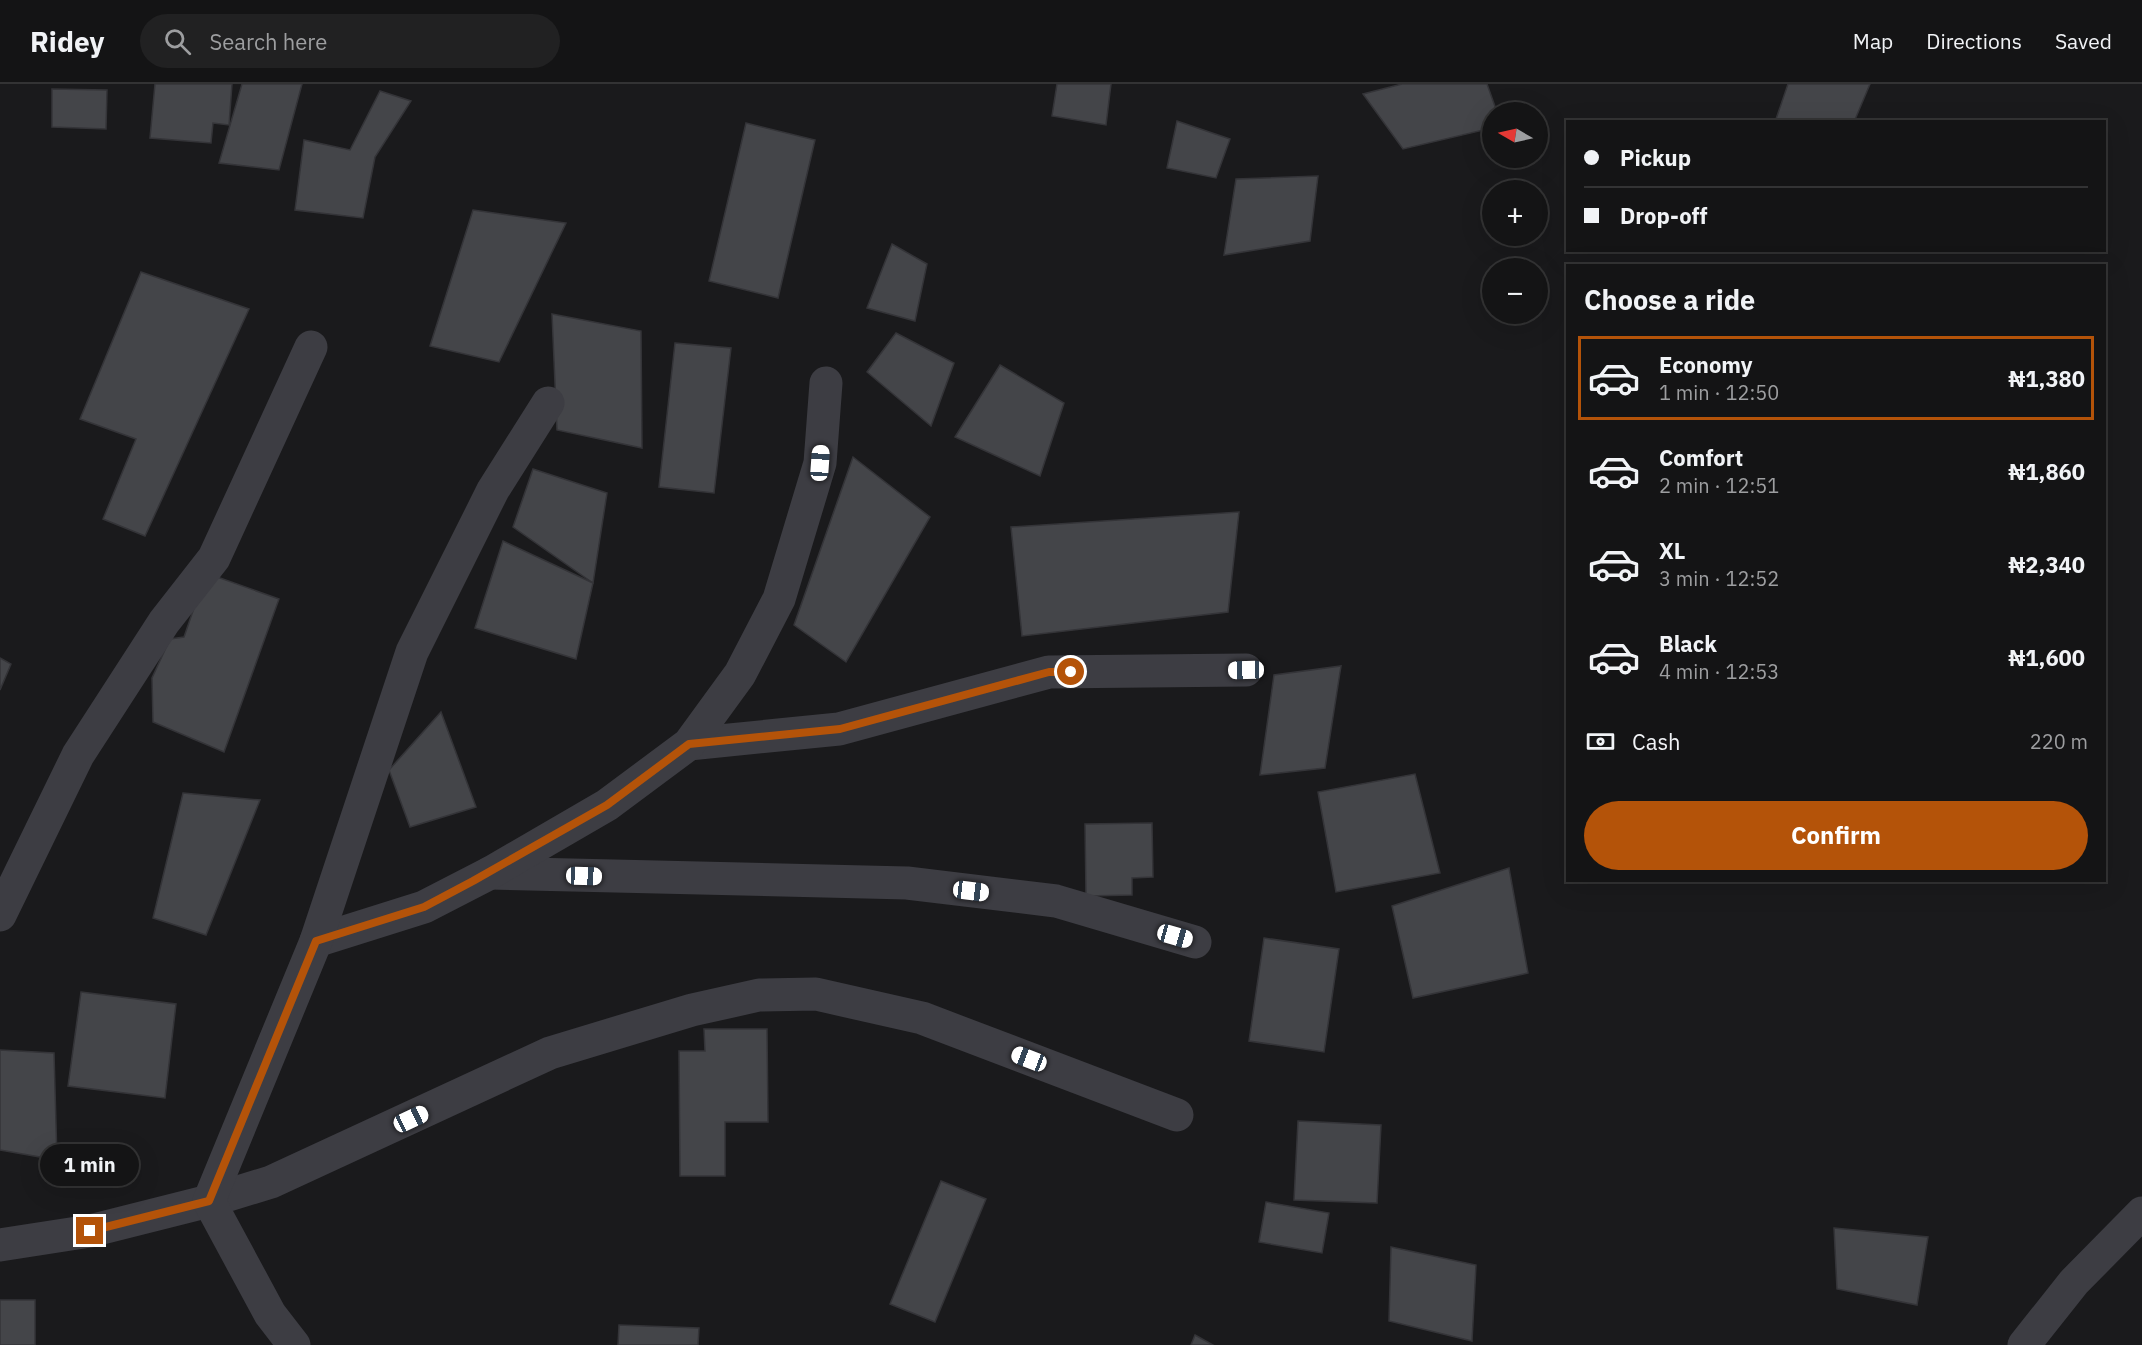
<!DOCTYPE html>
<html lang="en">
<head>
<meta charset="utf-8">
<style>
  :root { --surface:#141415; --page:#212122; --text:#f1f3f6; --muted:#9d9ea0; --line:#333334; --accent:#b45309 }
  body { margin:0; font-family:"IBM Plex Sans",sans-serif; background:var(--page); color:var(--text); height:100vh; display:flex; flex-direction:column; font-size:22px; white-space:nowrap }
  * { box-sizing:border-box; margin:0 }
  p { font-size:20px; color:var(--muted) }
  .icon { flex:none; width:33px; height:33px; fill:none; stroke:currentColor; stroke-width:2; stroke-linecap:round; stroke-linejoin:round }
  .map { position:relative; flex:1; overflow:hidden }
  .sheet { position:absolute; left:1566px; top:180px; width:540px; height:618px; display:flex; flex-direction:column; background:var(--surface); border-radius:0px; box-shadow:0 6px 24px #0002,0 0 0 2px var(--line) }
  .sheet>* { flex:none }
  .banner { position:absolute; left:1566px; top:36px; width:540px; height:132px; border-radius:0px; box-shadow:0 6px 24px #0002,0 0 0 2px var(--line); display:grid; align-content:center; height:132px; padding:0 18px; background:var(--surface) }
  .needle { width:39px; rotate:279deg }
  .controls { position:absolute; left:1482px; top:18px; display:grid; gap:12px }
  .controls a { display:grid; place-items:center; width:66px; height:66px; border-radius:50%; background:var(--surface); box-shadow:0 6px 24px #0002,0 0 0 2px var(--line); font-size:30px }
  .end { position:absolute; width:27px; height:27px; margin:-14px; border:8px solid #b45309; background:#fff; box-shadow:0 0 0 3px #fff }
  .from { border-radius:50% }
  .bubble { position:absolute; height:42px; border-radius:21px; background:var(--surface); box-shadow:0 6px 24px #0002,0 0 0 2px var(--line); font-size:20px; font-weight:700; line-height:42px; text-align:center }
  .car { position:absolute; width:18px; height:36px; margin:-18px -9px; border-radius:8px; box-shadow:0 0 4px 2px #0007; background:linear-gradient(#fff 24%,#345 0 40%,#fff 0 76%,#345 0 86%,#fff 0) }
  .banner b { display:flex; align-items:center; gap:21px; height:57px; font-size:22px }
  .banner b+b { border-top:2px solid var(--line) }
  .banner i { width:15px; height:15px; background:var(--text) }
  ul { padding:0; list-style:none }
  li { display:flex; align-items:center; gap:18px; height:84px; margin:0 12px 9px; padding:0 6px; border:3px solid transparent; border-radius:0px }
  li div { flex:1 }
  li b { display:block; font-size:22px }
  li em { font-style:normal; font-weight:700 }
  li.on { border-color:var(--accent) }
  li>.icon { width:54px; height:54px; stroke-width:1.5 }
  h2 { padding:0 18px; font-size:27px; line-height:72px }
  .pay { display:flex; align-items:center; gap:15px; height:66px; padding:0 18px; font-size:22px }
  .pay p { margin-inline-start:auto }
  .primary-button { display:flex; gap:12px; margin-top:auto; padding:12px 18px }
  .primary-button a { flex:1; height:69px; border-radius:36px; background:var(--accent); color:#fff; font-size:24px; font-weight:700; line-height:69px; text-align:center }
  header { display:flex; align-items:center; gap:36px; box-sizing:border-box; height:84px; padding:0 30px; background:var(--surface); border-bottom:2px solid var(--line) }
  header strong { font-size:28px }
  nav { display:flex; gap:33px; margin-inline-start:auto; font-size:21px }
  .search { width:420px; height:54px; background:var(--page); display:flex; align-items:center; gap:15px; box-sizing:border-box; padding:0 21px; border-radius:33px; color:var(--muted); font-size:22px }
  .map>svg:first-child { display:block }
  .building { fill:#444549; stroke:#343438; stroke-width:1.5 }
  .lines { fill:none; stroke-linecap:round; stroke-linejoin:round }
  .street { stroke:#3d3d43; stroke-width:33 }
  .route { stroke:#b45309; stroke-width:8 }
</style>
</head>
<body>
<header>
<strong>Ridey</strong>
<div class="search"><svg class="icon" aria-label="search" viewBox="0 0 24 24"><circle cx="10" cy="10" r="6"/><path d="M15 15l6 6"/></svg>Search here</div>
<nav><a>Map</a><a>Directions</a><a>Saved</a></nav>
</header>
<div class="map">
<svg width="2142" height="1261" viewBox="0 0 2142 1261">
  <rect width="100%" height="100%" fill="#1a1a1c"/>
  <g class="building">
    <path d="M155,0H232L229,41L213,39L211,59L150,54Z"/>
    <path d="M242,0H302L279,86L219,79Z"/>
    <path d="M1057,0H1111L1106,41L1052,32Z"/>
    <path d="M1402,0H1487L1497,28H1492V44L1403,65L1363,10Z"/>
    <path d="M1788,0H1870L1854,38H1775Z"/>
    <path d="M52,5L107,6L106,45L52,43Z"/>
    <path d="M380,7L411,17L375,73L363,134L295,126L304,56L350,66Z"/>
    <path d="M1177,37L1230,55L1216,94L1167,84Z"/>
    <path d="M746,39L815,56L778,214L709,197Z"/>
    <path d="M1318,92L1310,157L1224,171L1236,95Z"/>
    <path d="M473,126L566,139L499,278L430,262Z"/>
    <path d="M892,160L927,180L915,237L867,224Z"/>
    <path d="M141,188L249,225L145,452L103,435L136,355L80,335Z"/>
    <path d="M552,230L641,247L642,364L557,346Z"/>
    <path d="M896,249L954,279L931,342L867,288Z"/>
    <path d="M675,259L731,264L714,409L659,403Z"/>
    <path d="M1000,281L1064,319L1040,392L955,353Z"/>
    <path d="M853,373L930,433L846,578L794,541Z"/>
    <path d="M533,385L607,409L593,499L513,443Z"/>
    <path d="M1239,428L1228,528L1022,552L1011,443Z"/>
    <path d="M503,457L593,499L576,575L475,544Z"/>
    <path d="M206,489L279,515L224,668L153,638L152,594L170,555L184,553Z"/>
    <path d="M0,574L11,580L0,606Z"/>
    <path d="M1341,582L1325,684L1260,691L1274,591Z"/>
    <path d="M441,628L476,723L410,743L389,686Z"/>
    <path d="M1415,690L1440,789L1336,808L1318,708Z"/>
    <path d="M183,709L260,716L206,851L153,834Z"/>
    <path d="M1152,739L1153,793L1132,794V811L1086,812L1085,740Z"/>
    <path d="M1509,784L1528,889L1413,914L1392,822Z"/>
    <path d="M1264,854L1339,865L1324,968L1249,957Z"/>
    <path d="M81,908L176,920L165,1014L68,1002Z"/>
    <path d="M704,945H767L768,1038H725V1092H680L679,967H705Z"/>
    <path d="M0,966L54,969L57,1076L0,1066Z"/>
    <path d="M1298,1037L1381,1041L1377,1119L1294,1116Z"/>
    <path d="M941,1097L986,1115L935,1238L890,1220Z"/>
    <path d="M1266,1118L1329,1129L1322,1169L1259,1158Z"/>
    <path d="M1834,1144L1928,1153L1917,1221L1837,1205Z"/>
    <path d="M1391,1163L1476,1181L1472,1257L1389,1237Z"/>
    <rect x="0" y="1216" width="35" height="45"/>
    <path d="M619,1241L699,1244L698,1261H618Z"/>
    <path d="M1195,1251L1213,1261H1191Z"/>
  </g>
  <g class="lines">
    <g class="street">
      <path d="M689,660L839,645L1049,588L1246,586"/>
      <path d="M490,789L907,799L1056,817L1195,858"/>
      <path d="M0,831L78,671L164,538L214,474L311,263"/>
      <path d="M316,857L424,823L490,789L607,721L689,660L740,590L779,515L820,379L826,299"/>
      <path d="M0,1161L90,1147L209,1117L271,1098L550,969L692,926L759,911L816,910L922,934L1177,1031"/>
      <path d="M294,1261L270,1230L209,1117L316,857L412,568L493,406L548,319"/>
      <path d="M2024,1261L2074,1198L2142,1129"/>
    </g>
  </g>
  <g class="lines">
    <path class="route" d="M90,1147L209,1117L316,857L424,823L473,797L607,721L689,660L840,645L1049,588H1071"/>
  </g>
</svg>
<div class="controls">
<a><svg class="needle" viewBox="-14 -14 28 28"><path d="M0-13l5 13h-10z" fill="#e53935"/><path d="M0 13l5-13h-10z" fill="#9d9ea0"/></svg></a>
<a>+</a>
<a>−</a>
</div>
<i class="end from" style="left:1071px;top:588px"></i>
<i class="end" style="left:90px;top:1147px"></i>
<div class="bubble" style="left:40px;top:1060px;width:99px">1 min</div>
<i class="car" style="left:820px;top:379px;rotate:4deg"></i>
<i class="car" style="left:1246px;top:586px;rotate:269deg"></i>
<i class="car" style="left:584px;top:792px;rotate:92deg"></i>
<i class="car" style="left:971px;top:807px;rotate:97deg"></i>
<i class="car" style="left:1175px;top:852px;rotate:106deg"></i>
<i class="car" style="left:1029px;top:975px;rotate:291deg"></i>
<i class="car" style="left:411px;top:1035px;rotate:65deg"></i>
<div class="banner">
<b><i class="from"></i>Pickup</b>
<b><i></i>Drop-off</b>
</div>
<section class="sheet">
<h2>Choose a ride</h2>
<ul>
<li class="on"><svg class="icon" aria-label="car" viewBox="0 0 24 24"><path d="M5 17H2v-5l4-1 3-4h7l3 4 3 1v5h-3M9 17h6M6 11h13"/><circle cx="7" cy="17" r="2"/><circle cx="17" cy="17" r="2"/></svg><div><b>Economy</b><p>1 min · 12:50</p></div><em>₦1,380</em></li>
<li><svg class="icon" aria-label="car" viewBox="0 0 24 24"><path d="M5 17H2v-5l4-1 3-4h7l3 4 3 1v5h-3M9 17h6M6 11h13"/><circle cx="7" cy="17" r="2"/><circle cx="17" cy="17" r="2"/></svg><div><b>Comfort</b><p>2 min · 12:51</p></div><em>₦1,860</em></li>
<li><svg class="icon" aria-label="car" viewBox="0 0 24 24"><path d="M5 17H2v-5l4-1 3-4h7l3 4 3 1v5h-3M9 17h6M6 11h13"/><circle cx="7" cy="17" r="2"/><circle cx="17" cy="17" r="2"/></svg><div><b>XL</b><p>3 min · 12:52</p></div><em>₦2,340</em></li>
<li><svg class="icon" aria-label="car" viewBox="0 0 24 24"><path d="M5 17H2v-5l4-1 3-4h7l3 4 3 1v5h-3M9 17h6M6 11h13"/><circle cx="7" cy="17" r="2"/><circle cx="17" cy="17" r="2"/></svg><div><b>Black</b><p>4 min · 12:53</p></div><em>₦1,600</em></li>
</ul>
<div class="pay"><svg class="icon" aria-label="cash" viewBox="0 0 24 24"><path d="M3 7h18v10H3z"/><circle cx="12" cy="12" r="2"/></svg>Cash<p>220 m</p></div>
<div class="primary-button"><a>Confirm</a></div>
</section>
</div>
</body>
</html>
